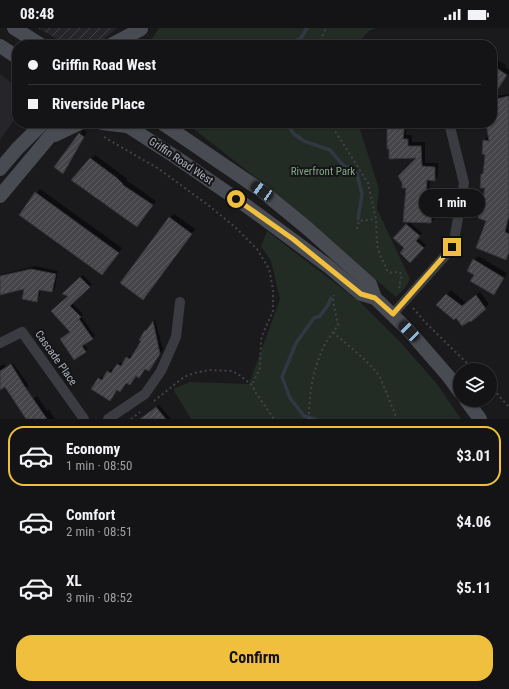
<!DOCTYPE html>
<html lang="en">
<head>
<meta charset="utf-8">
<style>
  :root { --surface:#141416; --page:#212123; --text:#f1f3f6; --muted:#9d9ea1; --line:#333335; --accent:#f1bf3e }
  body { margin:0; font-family:"Roboto Condensed",sans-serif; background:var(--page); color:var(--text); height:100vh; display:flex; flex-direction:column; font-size:15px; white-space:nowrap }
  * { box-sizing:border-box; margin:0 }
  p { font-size:13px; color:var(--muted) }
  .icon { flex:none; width:22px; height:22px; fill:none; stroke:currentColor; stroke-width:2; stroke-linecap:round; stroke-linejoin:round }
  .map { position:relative; height:391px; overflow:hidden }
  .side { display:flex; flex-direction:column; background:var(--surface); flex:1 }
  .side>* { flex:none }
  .top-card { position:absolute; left:12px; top:12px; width:485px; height:88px; border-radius:16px; box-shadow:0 1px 3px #0004,0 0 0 1px var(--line); display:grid; align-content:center; height:88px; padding:0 16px; background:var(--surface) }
  .controls { position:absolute; left:453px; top:335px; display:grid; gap:8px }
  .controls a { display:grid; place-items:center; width:44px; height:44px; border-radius:50%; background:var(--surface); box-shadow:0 1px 3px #0004,0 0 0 1px var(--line); font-size:20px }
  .end { position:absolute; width:18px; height:18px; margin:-9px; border:5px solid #f1bf3e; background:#111; box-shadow:0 0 0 2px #111 }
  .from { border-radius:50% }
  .bubble { position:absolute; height:28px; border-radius:14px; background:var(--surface); box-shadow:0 1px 3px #0004,0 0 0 1px var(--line); font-size:13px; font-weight:700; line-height:28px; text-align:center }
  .car { position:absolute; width:12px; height:24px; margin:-12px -6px; border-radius:5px; box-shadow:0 0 3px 1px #0007; background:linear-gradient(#222 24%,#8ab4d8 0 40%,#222 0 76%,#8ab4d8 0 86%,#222 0) }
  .top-card b { display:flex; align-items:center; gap:14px; height:38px; font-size:15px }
  .top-card b+b { border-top:1px solid var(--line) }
  .top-card i { width:10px; height:10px; background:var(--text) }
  ul { padding:7px 0 0; list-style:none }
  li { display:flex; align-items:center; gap:12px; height:60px; margin:0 8px 6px; padding:0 8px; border:2px solid transparent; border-radius:16px }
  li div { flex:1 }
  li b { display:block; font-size:15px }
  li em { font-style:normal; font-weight:700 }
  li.selected { border-color:var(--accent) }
  li>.icon { width:36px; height:36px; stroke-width:1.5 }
  .primary-button { display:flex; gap:8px; margin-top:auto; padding:8px 16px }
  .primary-button a { flex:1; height:46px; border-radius:16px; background:var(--accent); color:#111; font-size:16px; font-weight:700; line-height:46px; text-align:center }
  .status { display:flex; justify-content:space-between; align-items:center; height:28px; padding:0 20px; background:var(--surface); direction:ltr }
  .status svg { height:11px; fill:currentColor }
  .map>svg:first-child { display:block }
  .built { fill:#26262a }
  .industrial { fill:url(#industrial-furrows) }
  .park { fill:#222b24 }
  .shadow { fill:#0007 }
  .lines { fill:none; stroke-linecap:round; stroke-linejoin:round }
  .stream { stroke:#303941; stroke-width:3.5 }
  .building { fill:url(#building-hatch); stroke:#353439 }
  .path { stroke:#414349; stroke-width:2; stroke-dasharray:2 3; stroke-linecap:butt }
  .street { stroke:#3b3c42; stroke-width:10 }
  .secondary { stroke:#494b52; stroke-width:14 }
  .route { stroke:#f1bf3e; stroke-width:5 }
  .labels { text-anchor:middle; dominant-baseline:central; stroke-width:4; stroke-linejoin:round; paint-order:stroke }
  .street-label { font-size:11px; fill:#adb1bc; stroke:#151518 }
  .park-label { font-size:11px; fill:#84a788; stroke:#151518 }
</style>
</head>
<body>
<div class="status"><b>08:48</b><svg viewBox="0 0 49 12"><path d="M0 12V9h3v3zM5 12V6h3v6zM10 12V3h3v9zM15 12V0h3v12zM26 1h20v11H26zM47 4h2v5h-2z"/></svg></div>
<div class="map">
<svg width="509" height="391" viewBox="0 0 509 391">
  <defs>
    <pattern id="industrial-furrows" width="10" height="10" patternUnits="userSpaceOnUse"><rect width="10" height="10" fill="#26262a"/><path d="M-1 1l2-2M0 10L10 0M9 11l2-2" fill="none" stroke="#434347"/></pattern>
    <pattern id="building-hatch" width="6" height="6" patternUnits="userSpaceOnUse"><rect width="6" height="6" fill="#45454a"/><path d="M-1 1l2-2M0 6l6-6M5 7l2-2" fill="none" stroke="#5d5d62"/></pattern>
  </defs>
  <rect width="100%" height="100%" fill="#1a1a1d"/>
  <path class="built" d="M0,46L17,59V88L0,112Z"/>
  <path class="industrial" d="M38,0H117L99,15L81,17L60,13Z"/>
  <g class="park">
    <path d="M159,0H376L369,3L356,17H148Z"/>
    <path d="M186,95H358L379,161L377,181L410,251L405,260L396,269L278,167Z"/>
    <path d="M267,203L360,274L401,315L437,356L461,391H191L173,361L190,354L249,356L280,271L271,233L261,218Z"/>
  </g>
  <g class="shadow">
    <path d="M459,14L471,17H456Z"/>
    <path d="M494,30L506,37L505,39L509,42V45L492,69V32Z"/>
    <path d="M509,66V195L508,201H509V227L506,231L487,192V159L482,146L485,143L486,126L484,113L487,109H490L487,95H492V77L500,76L494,71L497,68Z"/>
    <path d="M371,95H407L406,107H412V114H425V135H438V148L434,152L430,151L429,170H431V178H435V190L431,194L404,193L419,129L388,102L370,99Z"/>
    <path d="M83,102L87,104L66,140L63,144L79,106Z"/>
    <path d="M95,127L121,146L127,151L126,152L156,173L137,198L91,131Z"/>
    <path d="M40,161L122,220L106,242L21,186Z"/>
    <path d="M174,186L195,201L143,270L170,190Z"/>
    <path d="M409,194L422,205L418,210L426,217L410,233L405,220L394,210Z"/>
    <path d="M478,228L507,245L498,262L494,266L475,247L474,232Z"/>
    <path d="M35,238L58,243L55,260L52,263L41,261L39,270L36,273L25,260L0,266V247Z"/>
    <path d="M83,247L92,256L72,275L83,286L81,288L95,308L84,316L88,321L85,323L61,311L71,303L53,283L70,267L64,266Z"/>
    <path d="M451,262L466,275L480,264L489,276L471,293L456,289L438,277Z"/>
    <path d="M155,291L163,322L151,340H145L139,349L136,347L130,356L126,354L117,361L110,371L99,351L101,348L104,350L111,341L114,343L120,334L123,336L130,327L132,329L142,313L146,303Z"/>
    <path d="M13,335L29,358L12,367L5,357L0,361V338L4,336L6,339Z"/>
    <path d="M37,368L47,383L49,381L55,391H28L24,377Z"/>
    <path d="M159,377L171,391H141L142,390Z"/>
  </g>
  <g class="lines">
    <g class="stream">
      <path d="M286,17L301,10L307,0"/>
      <path d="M286,95L294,106L304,113L330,122L342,136L357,146L362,166L358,191"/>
      <path d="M315,391L304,388L290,370L282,349L296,315L314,290L320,288L328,277L331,270"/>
    </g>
  </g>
  <g class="building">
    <path d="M492,37L507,47L492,70Z"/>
    <path d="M509,68V187L505,204L509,206V224L506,232L476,220L486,193L478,190L485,160H480L481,146H483L485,127L482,126L483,112L489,113L486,95H492V72Z"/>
    <path d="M387,95H405L403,111H408V118H421L422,138L435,139V153L427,152L426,173H428L427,181H432L431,195L403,194L406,160H402V155L398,148L416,130L389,131V121H387Z"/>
    <path d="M79,105L84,109L63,146L54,139Z"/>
    <path d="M90,130L117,150L123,156V157L153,177L137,199L71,152Z"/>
    <path d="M35,164L119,225L102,247L19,187Z"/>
    <path d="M169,189L192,206L143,272L120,255Z"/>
    <path d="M406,196L420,208L416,213L424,220L410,235L400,225L404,220L393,210Z"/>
    <path d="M473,231L504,250L494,267L470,253L474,247L467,243Z"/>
    <path d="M31,241L56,246L52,264L39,262L37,274L22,271L24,261L0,267V248Z"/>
    <path d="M80,249L90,259L70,278L81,289L79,291L93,311L82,318L86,324L74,332L60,311L70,304L51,283L68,268L62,266Z"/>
    <path d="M446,266L462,278L476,267L486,281L471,294L470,293L462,298L456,290L454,292L436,277Z"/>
    <path d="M153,293L160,326L149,343L145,341L139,350L136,348L130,357L126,355L120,364L117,362L110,373L91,361L98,350L102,352L107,343L111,345L117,336L121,338L126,329L130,331L141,313L139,312L145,302L146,303Z"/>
    <path d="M11,336L25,359L47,391H26L5,359L0,362V343Z"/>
    <path d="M156,379L166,391H140Z"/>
  </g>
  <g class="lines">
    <g class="path">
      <path d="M318,17L326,0"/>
      <path d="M212,95H215"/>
      <path d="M270,95L271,96L273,95"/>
      <path d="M330,95L368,155L376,191L377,217L380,227L388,244C394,246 398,241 402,247L399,258L400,261"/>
      <path d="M104,109L159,141L208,177L235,199L257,221L269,241L273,261V283L264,303L261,312L260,340L252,357"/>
      <path d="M357,201L359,193L376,191"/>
      <path d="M413,280L426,295L474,342"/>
      <path d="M333,304C349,319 367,331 380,349L397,391"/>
      <path d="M490,358L509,379"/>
      <path d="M154,373L184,349L194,345L210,342L232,343L238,346L252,357L256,365L274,391"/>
      <path d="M131,391L140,384"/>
      <path d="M309,391C309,366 313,341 324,318C328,310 334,304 338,297L333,273L334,267"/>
    </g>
    <g class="street">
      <path d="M393,286L453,219L464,155L449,95"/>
      <path d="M0,315L22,304L84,391"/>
      <path d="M108,391L145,366L161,343L176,309L180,274"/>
    </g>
    <g class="secondary">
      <path d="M14,0L41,17"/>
      <path d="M111,17L141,1"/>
      <path d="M0,18L17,29"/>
      <path d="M102,95L127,98"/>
      <path d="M123,95L177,130L248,179L328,238L361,266L375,270"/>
      <path d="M162,95L262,163L307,200L370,256L375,270L409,303L449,349L460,364"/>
      <path d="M55,107L80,95"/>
      <path d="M0,141L17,121L43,95"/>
      <path d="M0,168L61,95"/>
      <path d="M466,372L480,391"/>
    </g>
  </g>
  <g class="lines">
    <path class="route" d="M236,171L293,211L361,266L375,270L393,286L452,219"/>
  </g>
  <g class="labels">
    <g class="street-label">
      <text transform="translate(181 133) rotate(34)">Griffin Road West</text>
      <text transform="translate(56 330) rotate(55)">Cascade Place</text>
    </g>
    <g class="park-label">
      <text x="323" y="143">Riverfront Park</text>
    </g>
  </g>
</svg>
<div class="controls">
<a><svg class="icon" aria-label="layers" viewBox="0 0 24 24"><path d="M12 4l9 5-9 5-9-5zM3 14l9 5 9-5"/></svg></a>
</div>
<i class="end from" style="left:236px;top:171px"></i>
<i class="end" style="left:452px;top:219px"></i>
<div class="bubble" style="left:419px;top:161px;width:66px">1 min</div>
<i class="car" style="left:262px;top:163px;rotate:305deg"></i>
<i class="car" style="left:409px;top:303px;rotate:316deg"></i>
<div class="top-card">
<b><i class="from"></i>Griffin Road West</b>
<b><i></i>Riverside Place</b>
</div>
</div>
<section class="side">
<ul>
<li class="selected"><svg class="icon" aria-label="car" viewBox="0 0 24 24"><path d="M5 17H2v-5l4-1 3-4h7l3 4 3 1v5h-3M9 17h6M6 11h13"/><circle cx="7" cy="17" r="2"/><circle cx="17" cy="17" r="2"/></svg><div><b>Economy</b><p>1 min · 08:50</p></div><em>$3.01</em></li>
<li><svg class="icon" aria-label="car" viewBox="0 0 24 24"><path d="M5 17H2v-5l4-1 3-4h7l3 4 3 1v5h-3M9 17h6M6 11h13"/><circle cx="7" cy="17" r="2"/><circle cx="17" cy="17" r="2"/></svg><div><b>Comfort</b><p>2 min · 08:51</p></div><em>$4.06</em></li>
<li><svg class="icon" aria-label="car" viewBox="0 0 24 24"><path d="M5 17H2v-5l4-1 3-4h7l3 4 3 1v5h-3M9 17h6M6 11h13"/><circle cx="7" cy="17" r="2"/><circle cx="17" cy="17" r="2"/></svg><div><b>XL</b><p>3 min · 08:52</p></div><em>$5.11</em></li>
</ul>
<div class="primary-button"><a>Confirm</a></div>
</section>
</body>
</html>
